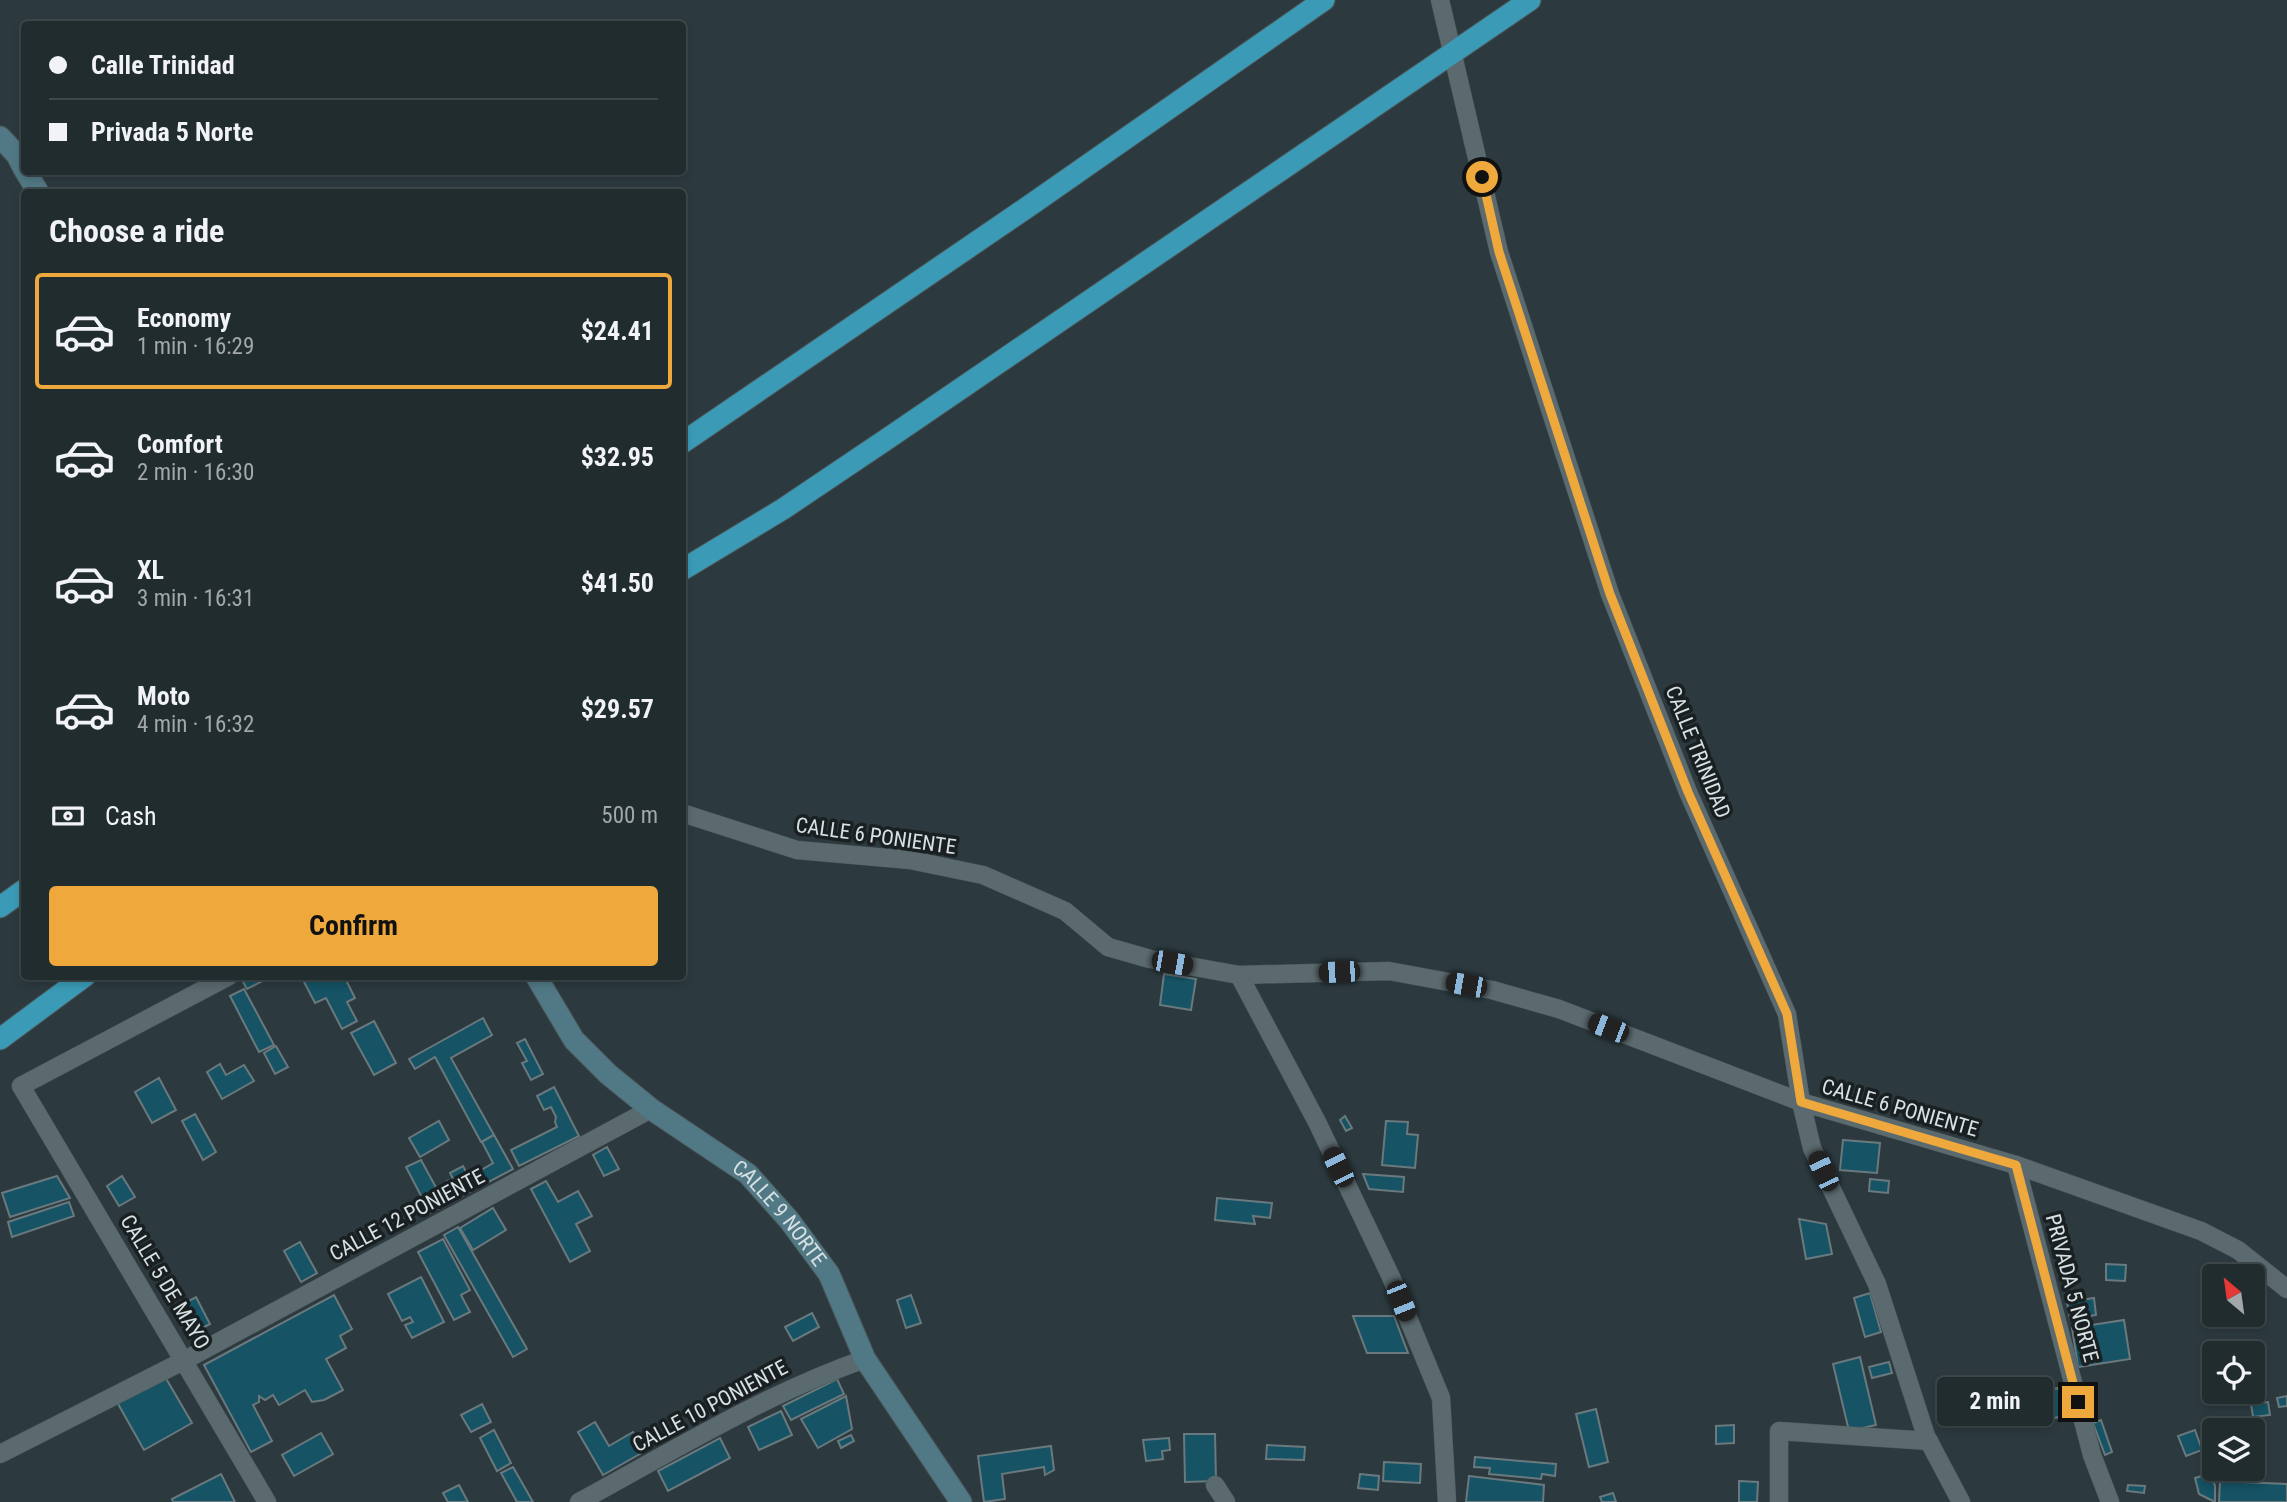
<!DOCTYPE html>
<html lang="en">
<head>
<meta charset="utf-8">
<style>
  :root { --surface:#212c2f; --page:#2d383b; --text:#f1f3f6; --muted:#a2a7aa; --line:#3e484b; --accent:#eea83c }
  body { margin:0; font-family:"Roboto Condensed",sans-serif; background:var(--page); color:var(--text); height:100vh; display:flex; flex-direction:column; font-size:26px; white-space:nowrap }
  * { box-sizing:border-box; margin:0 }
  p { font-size:23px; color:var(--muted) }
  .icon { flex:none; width:38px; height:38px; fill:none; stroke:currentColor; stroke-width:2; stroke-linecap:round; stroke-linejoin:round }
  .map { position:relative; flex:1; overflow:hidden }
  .panel { position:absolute; left:21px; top:189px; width:665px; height:791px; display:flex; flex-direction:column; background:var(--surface); border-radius:7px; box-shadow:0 4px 10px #0003,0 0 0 2px var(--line) }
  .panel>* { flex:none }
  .guide { position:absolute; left:21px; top:21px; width:665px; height:154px; border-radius:7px; box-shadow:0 4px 10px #0003,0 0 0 2px var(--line); display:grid; align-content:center; height:154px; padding:0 28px; background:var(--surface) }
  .needle { width:46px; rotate:331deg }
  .tools { position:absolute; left:2202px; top:1264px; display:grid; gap:14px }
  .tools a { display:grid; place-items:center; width:63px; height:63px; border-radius:7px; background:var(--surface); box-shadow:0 4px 10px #0003,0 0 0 2px var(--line); font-size:35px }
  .end { position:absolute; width:32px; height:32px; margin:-16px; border:9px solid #eea83c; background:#111; box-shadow:0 0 0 4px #111 }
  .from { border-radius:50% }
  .bubble { position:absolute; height:49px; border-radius:7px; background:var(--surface); box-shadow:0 4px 10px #0003,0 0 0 2px var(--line); font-size:23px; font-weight:700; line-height:49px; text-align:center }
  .car { position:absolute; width:21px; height:42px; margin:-21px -10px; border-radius:9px; box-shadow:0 0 5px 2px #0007; background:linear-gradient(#222 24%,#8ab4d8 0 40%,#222 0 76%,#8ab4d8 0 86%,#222 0) }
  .guide b { display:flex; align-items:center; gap:24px; height:66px; font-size:26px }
  .guide b+b { border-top:2px solid var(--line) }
  .guide i { width:18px; height:18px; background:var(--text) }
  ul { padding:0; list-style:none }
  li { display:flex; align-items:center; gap:21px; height:116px; margin:0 14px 10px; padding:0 14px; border:4px solid transparent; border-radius:7px }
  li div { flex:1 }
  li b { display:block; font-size:26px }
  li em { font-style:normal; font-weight:700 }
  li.selected { border-color:var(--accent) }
  li>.icon { width:63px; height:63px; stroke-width:1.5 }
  h2 { padding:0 28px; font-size:32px; line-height:84px }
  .pay { display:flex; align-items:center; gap:18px; height:77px; padding:0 28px; font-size:26px }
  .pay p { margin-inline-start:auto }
  .cta { display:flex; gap:14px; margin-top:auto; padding:14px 28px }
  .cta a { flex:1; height:80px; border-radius:7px; background:var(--accent); color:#111; font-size:28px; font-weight:700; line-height:80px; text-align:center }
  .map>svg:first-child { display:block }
  .building { fill:#155365; stroke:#6a797e; stroke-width:2 }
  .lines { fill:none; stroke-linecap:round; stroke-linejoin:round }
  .street-casing { stroke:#4b575a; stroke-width:19 }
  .secondary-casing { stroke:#4b575a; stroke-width:23 }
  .highway-casing { stroke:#4b575a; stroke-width:23 }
  .street { stroke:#5b6a6f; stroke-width:18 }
  .secondary { stroke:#517985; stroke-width:21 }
  .highway { stroke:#3b9bb7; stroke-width:21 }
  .route { stroke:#eea83c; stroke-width:9 }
  .labels { text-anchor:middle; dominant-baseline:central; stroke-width:7; stroke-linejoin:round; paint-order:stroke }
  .street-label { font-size:21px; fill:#d8e1e4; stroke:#1a2022 }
</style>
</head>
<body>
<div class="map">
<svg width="2287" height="1502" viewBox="0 0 2287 1502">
  <rect width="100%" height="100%" fill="#2c3a3f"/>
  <g class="building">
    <path d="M1164,974L1196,979L1191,1010L1160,1005Z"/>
    <path d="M248,976H272L247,989L242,980Z"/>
    <path d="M301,976H344L355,998L347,1002L357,1021L342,1029L326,998L315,1003Z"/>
    <path d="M244,989L274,1045L259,1052L230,996Z"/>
    <path d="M483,1018L492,1035L451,1058L494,1135L481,1142L435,1057L415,1069L409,1059Z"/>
    <path d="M374,1021L396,1063L374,1075L351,1033Z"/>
    <path d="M525,1039L543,1074L531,1080L522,1063L527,1061L517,1043Z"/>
    <path d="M276,1046L288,1067L275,1074L264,1053Z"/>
    <path d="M220,1064L226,1075L244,1065L254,1081L222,1099L207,1072Z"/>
    <path d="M159,1078L176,1110L152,1123L135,1092Z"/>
    <path d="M554,1087L579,1136L519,1166L511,1150L557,1127L555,1122L556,1117L551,1107L544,1110L537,1096Z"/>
    <path d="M195,1114L216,1152L203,1160L182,1121Z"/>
    <path d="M1345,1116L1352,1128L1346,1131L1340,1120Z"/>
    <path d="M439,1121L449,1140L420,1157L409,1138Z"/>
    <path d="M1386,1121L1408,1122L1407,1134L1418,1135L1415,1168L1382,1165Z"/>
    <path d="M494,1135L513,1169L483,1185L476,1173L493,1163L482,1142Z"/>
    <path d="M1843,1140L1880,1143L1877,1173L1840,1170Z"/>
    <path d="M607,1147L619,1169L604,1176L593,1155Z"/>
    <path d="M421,1160L439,1193L450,1187L447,1181L453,1179L450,1173L463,1166L475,1189L430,1213L406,1167Z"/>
    <path d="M1363,1174L1404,1177L1403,1192L1369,1189Z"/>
    <path d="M57,1176L70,1198L10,1217L2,1193Z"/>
    <path d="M122,1176L135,1197L119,1206L107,1186Z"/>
    <path d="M1870,1179L1889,1181L1888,1193L1869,1191Z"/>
    <path d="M546,1181L558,1202L578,1191L592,1216L576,1224L590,1251L570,1262L531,1189Z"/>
    <path d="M1217,1198L1272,1203L1270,1218L1253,1216L1255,1224L1215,1220Z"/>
    <path d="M69,1202L74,1216L12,1237L8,1222Z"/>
    <path d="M493,1208L506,1230L473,1250L460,1228Z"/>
    <path d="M1799,1219L1826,1224L1832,1254L1806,1259Z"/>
    <path d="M458,1227L527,1349L513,1357L444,1235Z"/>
    <path d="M443,1239L470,1290L461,1295L470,1312L454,1320L418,1252Z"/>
    <path d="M300,1242L317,1273L301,1282L284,1251Z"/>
    <path d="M2106,1264L2126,1265L2125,1281L2106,1280Z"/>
    <path d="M421,1277L444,1322L412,1338L405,1325L413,1322L410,1317L402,1321L388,1294Z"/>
    <path d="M1870,1293L1881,1332L1865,1337L1854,1298Z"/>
    <path d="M334,1295L352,1329L340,1336L346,1348L326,1359L343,1390L324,1400L312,1402L305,1390L279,1405L273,1395L265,1400L259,1396V1402L253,1405L272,1441L251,1452L204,1365Z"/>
    <path d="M911,1295L921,1323L906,1328L897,1300Z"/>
    <path d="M196,1297L210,1324L190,1335L176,1308Z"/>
    <path d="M2094,1298L2096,1315L2070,1319L2067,1302Z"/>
    <path d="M812,1313L819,1327L793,1341L785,1327Z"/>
    <path d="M1353,1316H1394L1408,1353H1367Z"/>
    <path d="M2124,1320L2130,1359L2078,1367L2072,1328Z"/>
    <path d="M1860,1357L1876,1425L1849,1431L1833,1364Z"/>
    <path d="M1889,1362L1892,1373L1872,1378L1869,1367Z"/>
    <path d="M164,1375L192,1423L144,1450L117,1402Z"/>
    <path d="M837,1379L844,1394L791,1420L783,1406Z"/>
    <path d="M2058,1388L2066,1415L2032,1424L2025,1397Z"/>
    <path d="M846,1396L852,1429L818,1448L801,1419Z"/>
    <path d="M2287,1396V1406L2279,1407L2277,1398Z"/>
    <path d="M2268,1402L2270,1415L2253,1417L2251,1404Z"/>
    <path d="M482,1404L491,1422L471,1432L461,1415Z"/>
    <path d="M1596,1409L1608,1462L1589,1467L1576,1414Z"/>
    <path d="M781,1411L792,1435L759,1450L748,1427Z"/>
    <path d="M2101,1420L2112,1452L2105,1455L2093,1423Z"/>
    <path d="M595,1422L609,1446L633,1432L645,1451L603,1475L578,1432Z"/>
    <path d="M1734,1425V1443L1716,1444V1426Z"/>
    <path d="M494,1430L511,1463L497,1471L480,1438Z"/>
    <path d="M2195,1430L2202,1450L2186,1456L2178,1436Z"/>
    <path d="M321,1433L333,1454L294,1476L282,1455Z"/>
    <path d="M1184,1434H1215L1216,1481L1185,1482Z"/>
    <path d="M851,1435L854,1441L841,1448L838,1441Z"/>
    <path d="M720,1438L730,1458L668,1491L658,1471Z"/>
    <path d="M1169,1438L1170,1450L1162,1451L1163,1459L1146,1461L1143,1440Z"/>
    <path d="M1267,1445L1305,1447L1304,1460L1266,1459Z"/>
    <path d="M1051,1446L1054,1470L1045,1475L1044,1467L1002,1474L1005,1499L984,1502L978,1456Z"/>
    <path d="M1475,1457L1556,1464L1555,1476L1542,1474L1541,1479L1489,1474L1490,1468L1474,1467Z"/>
    <path d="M1384,1462L1421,1464L1420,1483L1383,1481Z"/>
    <path d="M513,1467L533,1502H517L501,1473Z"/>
    <path d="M2211,1473L2215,1486V1502L2199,1494L2195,1478Z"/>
    <path d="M221,1474L235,1502H173L172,1499Z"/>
    <path d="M1360,1474L1379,1476L1378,1490L1358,1488Z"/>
    <path d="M1469,1476L1544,1485L1543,1502H1466Z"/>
    <path d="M1739,1481L1758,1482L1757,1502H1739Z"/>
    <path d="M2220,1481L2287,1484V1502H2219Z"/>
    <path d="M459,1485L468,1502H448L443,1493Z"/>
    <path d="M2128,1485L2145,1486L2144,1493L2127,1491Z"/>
    <path d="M1613,1493L1616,1502H1602L1600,1497Z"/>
  </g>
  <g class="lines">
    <g class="street-casing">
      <g id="street">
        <path d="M1440,0L1499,252L1610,594L1688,792L1787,1014L1801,1102L1812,1148L1877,1284L1926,1436L1961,1502"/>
        <path d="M682,813L797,850L910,860L983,875L1065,911L1108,947L1150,959L1239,975L1389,971L1492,990L1559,1009L1801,1102L2016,1165L2201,1231L2238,1250L2287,1289"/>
        <path d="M1239,975L1317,1122L1391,1277L1441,1398L1447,1502"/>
        <path d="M229,976L21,1086L267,1502"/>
        <path d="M2016,1165L2092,1455L2110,1502"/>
        <path d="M0,1454L185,1360L651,1109"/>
        <path d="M1215,1485L1226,1502"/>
        <path d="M579,1502C673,1451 765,1394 865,1359"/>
        <path d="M1779,1502V1431L1929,1441"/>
      </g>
    </g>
    <g class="secondary-casing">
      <g id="secondary">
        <path d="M0,137L17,155L24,169"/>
        <path d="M26,172L38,192"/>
        <path id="s1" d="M536,976L574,1040L608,1074L651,1109L748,1174L789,1220L829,1274L865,1359L961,1502"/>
      </g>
    </g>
    <g class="highway-casing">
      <g id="highway">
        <path d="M682,443L1032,204L1324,0"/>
        <path d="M682,570L783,509L887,439L1530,0"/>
        <path d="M0,907L24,890"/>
        <path d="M0,1039L85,976"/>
      </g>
    </g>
    <use href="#street" class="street"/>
    <use href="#secondary" class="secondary"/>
    <use href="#highway" class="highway"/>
  </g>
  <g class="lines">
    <path class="route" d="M1482,177L1499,252L1610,594L1688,792L1787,1014L1801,1102L2016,1165L2078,1402"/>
  </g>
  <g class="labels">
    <g class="street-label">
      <text transform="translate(1698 752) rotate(68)">CALLE TRINIDAD</text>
      <text transform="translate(876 836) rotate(8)">CALLE 6 PONIENTE</text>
      <text transform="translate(1900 1108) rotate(16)">CALLE 6 PONIENTE</text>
      <text transform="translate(407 1215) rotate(-28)">CALLE 12 PONIENTE</text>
      <text stroke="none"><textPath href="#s1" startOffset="345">CALLE 9 NORTE</textPath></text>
      <text transform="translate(165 1282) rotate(59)">CALLE 5 DE MAYO</text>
      <text transform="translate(2072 1288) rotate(75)">PRIVADA 5 NORTE</text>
      <text transform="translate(710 1406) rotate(-28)">CALLE 10 PONIENTE</text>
    </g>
  </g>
</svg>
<div class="tools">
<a><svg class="needle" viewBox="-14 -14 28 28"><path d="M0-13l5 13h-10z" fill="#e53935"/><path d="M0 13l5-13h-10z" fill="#a2a7aa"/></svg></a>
<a><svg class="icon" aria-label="locate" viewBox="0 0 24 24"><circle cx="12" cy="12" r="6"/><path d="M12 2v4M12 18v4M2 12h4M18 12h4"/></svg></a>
<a><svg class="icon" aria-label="layers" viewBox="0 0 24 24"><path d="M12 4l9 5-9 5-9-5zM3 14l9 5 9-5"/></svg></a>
</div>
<i class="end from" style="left:1482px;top:177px"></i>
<i class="end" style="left:2078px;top:1402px"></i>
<div class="bubble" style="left:1937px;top:1377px;width:116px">2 min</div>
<i class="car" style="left:1172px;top:963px;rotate:100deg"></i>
<i class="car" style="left:1339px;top:972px;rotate:268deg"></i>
<i class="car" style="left:1466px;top:985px;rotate:280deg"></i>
<i class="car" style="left:1608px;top:1028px;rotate:291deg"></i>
<i class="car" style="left:1338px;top:1167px;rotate:334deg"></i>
<i class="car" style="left:1823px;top:1171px;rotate:335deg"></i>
<i class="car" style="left:1401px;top:1301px;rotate:158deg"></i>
<div class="guide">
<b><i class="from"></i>Calle Trinidad</b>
<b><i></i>Privada 5 Norte</b>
</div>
<section class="panel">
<h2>Choose a ride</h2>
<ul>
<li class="selected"><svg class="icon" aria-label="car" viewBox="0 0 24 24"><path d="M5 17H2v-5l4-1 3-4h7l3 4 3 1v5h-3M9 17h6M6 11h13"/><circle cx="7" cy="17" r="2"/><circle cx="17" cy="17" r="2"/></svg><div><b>Economy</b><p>1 min · 16:29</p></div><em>$24.41</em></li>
<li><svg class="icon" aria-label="car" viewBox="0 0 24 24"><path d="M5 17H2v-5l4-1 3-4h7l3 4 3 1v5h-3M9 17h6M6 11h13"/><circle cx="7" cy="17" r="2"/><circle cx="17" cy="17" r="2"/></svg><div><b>Comfort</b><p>2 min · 16:30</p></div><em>$32.95</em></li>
<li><svg class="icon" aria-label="car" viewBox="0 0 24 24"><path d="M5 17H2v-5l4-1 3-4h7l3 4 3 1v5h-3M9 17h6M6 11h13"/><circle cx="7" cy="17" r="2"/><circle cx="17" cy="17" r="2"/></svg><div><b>XL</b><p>3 min · 16:31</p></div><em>$41.50</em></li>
<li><svg class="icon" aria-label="car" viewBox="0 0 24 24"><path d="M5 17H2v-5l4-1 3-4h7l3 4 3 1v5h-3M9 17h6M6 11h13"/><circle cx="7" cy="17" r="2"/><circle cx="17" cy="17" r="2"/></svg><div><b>Moto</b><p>4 min · 16:32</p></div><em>$29.57</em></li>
</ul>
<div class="pay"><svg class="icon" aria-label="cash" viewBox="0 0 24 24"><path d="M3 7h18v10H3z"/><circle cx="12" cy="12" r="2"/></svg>Cash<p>500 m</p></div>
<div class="cta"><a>Confirm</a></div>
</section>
</div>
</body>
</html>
